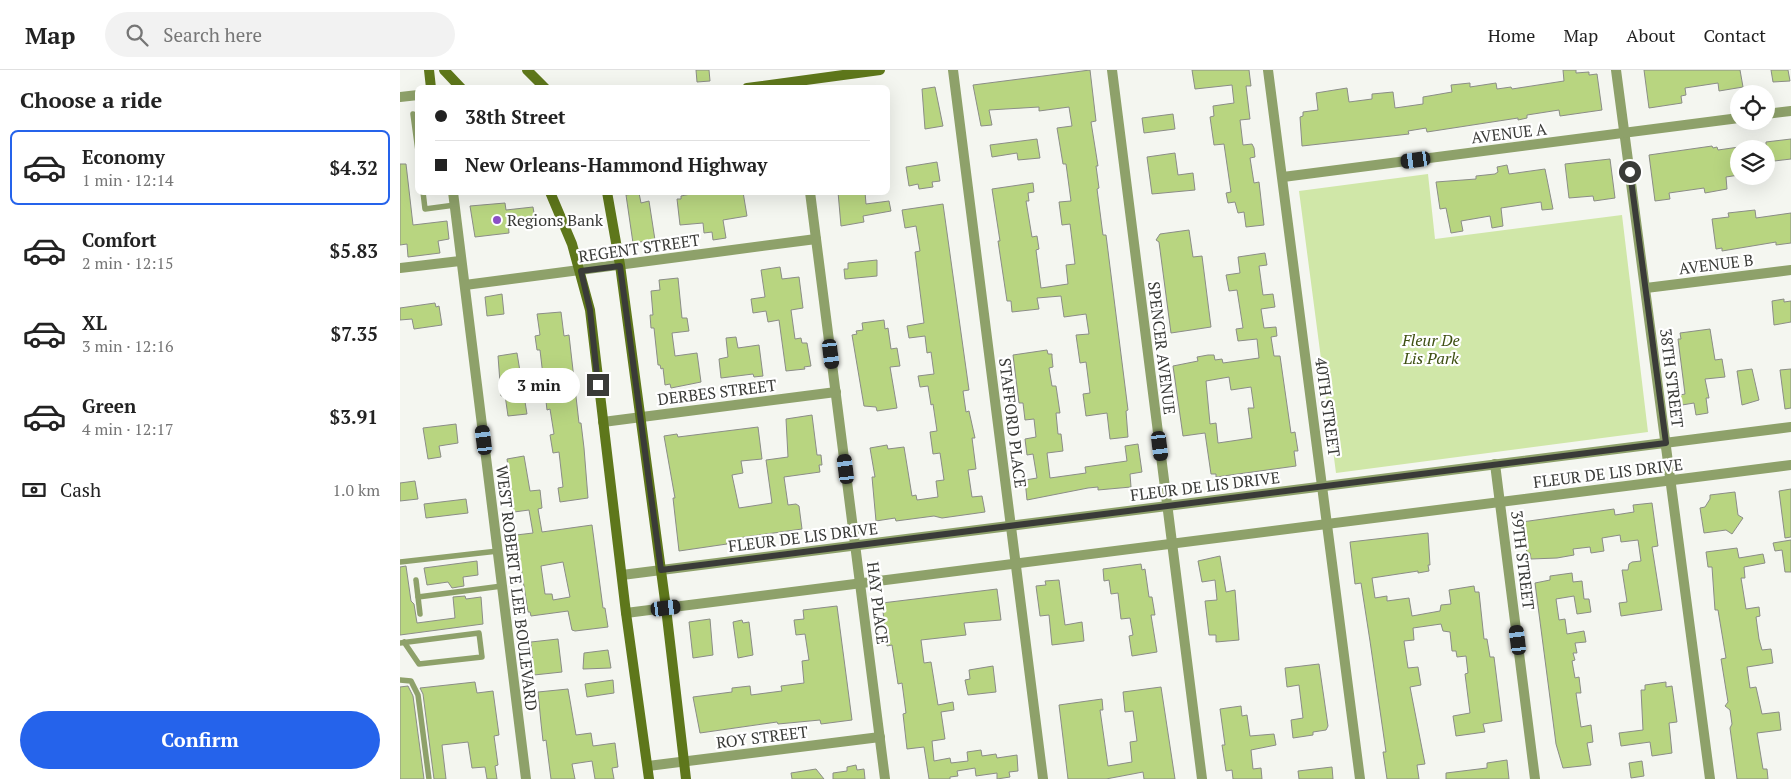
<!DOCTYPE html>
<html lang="en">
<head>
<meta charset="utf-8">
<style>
  :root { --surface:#fff; --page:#f2f2f2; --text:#222; --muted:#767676; --line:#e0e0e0; --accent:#2563eb }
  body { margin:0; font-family:"PT Serif",serif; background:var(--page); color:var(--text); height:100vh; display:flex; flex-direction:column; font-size:19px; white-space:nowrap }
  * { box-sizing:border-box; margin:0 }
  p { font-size:16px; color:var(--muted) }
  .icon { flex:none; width:28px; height:28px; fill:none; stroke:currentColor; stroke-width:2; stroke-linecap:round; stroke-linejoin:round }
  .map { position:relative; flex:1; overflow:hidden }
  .sheet { display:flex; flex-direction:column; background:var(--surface); width:400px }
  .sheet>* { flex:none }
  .top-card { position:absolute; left:15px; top:15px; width:475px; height:110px; border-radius:8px; box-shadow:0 5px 20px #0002; display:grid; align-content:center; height:110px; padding:0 20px; background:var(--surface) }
  .controls { position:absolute; left:1330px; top:15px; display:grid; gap:10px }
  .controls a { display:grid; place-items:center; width:45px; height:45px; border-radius:50%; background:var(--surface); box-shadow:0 5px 20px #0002; font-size:25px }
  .end { position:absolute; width:22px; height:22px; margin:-11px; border:6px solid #3a3b38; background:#fff; box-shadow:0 0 0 2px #fff }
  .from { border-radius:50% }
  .bubble { position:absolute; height:35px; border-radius:18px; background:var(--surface); box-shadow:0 5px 20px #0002; font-size:16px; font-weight:600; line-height:35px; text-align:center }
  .car { position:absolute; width:15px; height:30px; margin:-15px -8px; border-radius:6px; box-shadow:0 0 4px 1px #0007; background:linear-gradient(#222 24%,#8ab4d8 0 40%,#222 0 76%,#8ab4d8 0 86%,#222 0) }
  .top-card b { display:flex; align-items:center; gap:18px; height:48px; font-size:19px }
  .top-card b+b { border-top:1px solid var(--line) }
  .top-card i { width:12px; height:12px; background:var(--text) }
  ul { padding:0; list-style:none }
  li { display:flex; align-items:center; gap:15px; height:75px; margin:0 10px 8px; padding:0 10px; border:2px solid transparent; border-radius:8px }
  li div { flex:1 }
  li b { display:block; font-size:19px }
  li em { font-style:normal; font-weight:600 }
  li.current { border-color:var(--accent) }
  li>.icon { width:45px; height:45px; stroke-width:1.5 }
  h2 { padding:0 20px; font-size:22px; line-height:60px }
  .pay { display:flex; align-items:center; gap:12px; height:55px; padding:0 20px; font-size:19px }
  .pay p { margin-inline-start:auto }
  .action { display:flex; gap:10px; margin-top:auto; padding:10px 20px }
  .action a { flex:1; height:58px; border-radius:30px; background:var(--accent); color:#fff; font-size:20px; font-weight:600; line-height:58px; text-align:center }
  header { display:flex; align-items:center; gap:30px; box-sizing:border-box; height:70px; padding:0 25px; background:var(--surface); border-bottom:1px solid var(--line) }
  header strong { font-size:24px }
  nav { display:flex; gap:28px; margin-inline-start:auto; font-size:18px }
  .search { width:350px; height:45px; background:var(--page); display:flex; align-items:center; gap:12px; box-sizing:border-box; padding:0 18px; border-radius:28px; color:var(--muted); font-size:19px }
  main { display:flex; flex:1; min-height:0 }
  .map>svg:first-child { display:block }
  .green { fill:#d0e7a8 }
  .building { fill:#b8d580; stroke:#8b8d87; fill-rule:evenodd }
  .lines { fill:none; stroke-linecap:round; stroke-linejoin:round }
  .service { stroke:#8ea16a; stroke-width:5.5 }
  .minor { stroke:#8ea16a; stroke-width:10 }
  .secondary { stroke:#5e771b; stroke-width:10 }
  .route { stroke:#3a3b38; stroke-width:6 }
  .poi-dot { fill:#8b50c7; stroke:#fff; stroke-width:2 }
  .labels { text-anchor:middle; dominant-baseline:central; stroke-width:4.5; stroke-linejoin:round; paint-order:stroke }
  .street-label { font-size:16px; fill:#3a3b38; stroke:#fff }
  .poi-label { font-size:16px; fill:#3a3b38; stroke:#fff; text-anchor:start }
  .park-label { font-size:16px; font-style:italic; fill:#3e4f12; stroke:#fff }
</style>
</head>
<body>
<header>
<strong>Map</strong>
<div class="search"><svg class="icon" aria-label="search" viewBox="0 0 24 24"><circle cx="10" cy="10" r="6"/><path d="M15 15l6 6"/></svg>Search here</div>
<nav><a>Home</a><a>Map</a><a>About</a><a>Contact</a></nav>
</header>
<main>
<section class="sheet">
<h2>Choose a ride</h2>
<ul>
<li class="current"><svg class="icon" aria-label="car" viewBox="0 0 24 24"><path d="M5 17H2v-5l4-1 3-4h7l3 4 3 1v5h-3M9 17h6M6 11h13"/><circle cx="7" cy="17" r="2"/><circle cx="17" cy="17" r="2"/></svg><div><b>Economy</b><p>1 min · 12:14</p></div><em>$4.32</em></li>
<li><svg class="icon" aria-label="car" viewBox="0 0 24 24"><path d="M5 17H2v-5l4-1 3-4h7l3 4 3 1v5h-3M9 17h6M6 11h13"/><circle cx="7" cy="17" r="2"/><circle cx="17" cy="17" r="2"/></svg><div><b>Comfort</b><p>2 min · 12:15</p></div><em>$5.83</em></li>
<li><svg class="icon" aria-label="car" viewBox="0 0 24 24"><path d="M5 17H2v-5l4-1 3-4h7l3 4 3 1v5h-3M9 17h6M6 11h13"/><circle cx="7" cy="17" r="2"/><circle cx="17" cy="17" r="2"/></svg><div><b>XL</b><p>3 min · 12:16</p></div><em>$7.35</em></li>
<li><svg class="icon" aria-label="car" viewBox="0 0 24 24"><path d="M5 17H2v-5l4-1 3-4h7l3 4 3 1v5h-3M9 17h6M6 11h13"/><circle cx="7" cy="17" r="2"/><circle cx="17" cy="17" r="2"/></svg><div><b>Green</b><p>4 min · 12:17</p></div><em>$3.91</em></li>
</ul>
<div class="pay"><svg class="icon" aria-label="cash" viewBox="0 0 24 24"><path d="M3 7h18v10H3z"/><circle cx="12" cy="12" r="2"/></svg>Cash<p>1.0 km</p></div>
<div class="action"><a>Confirm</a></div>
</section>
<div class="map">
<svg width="1391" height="709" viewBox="0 0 1391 709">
  <rect width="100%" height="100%" fill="#f4f6f0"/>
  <path class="green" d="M1028,104L1035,169L1222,145L1248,362L936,403L899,121Z"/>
  <g class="building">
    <path d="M296,0H309L310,11L297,12Z"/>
    <path d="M690,0L696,51L691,52L698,96H696L699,118L697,119L703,165H706L728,340L726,341L728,367L710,369L707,343L686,346L683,324L690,323L686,292L680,293L676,265L689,264L686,244L664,247L661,226L637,228L639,239L612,242L611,231H607L598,171H600L592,119L633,113L634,122L628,123L629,131H626L632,167L637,166L639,179L636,180L641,218L668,214L666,195L675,194L670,154L662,155L659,132L671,131L666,94H663L657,58L672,56L669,37L639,41V37L589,40L592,55L581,56L573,15Z"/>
    <path d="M792,0H849L851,16H846L850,49L840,50L843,75L852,74L854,78L855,87L850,88L854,113L859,112L864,155L846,157L844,142L838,143L835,132L828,133L826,123L831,122L824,74L814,75L810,47L814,46L813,36L834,33L832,15L795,19Z"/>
    <path d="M1163,0H1176V3L1189,2V5L1197,4L1202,40L1160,46L1159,40L1127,45V48L1118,50V48L1027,62L1026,58L1008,61L1009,64L902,76L900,47L903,46V42L918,40L916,23L947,18L949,32L972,29V24L993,22L995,38L1023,34V27L1052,22L1051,15L1070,13V17L1096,13L1097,19L1111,17L1112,19L1164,11Z"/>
    <path d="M1244,0H1340L1343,17L1319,21L1318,13L1285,18L1286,25L1281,26L1282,33L1249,38Z"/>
    <path d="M1371,0H1388L1390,11L1373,12Z"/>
    <path d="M535,17L543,56L525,59L522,19Z"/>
    <path d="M773,44L775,59L744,63L742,48Z"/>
    <path d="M637,69L640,88L618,90L617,83L592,87L590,75Z"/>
    <path d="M1391,69V89L1366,92V72Z"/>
    <path d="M1312,76L1313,78L1317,77L1318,80L1339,77V105L1326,107L1327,119L1305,123L1304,118L1269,123L1270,129L1255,131L1249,85Z"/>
    <path d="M775,83L778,105L793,103L795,120L752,124L747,87Z"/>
    <path d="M1210,89L1215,128L1194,131L1193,126L1169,128L1165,94Z"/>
    <path d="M537,92L540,111L532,112L533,117L519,119L518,114L509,116L506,97Z"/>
    <path d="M0,94H6L13,155L47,151L49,169L38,171L40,183L8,187L7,174L0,175Z"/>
    <path d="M1107,95L1109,104L1145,99L1153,139L1142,140L1141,132L1101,138L1103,156L1092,158L1090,146L1061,151L1063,161L1051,163L1046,138L1040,139L1036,112L1076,109V106L1095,104L1098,102L1097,97Z"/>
    <path d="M300,122H343L347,146L323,150L326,168L313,170L312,162L304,163L303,153L280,155L277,129H281V126Z"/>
    <path d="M438,122H465L466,134L489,131L491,141L463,146L464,152L441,156Z"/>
    <path d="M239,123L241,133L249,131L255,170L233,173L226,125Z"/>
    <path d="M105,133L106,140L133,137L135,149L108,151L109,163L75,167L70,136Z"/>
    <path d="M543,134L569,320L563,321L566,342L569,341L575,368H572L576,399L568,400L572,427L582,426L585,442L542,448L534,446L496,451L495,448L476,451L472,407H475L470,378L487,375L488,379L504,377L512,426L516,425L517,430L538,427L536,411L544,410L540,383L533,384L530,362L537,361L533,334L531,335L528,316L520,317L518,306L534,304L531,282L527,283L525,266L509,268L507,256L524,253L515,182L520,181L516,156L505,158L502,140Z"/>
    <path d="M1355,140L1356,148L1391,143V173L1376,175V172L1322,181V178L1316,179L1312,149L1329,147L1328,143Z"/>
    <path d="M789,160L793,187L802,186L811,257L771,263L759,172L756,170L760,164Z"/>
    <path d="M865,183L867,195L859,196L863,225L873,224L875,237L861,239L864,258L876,257L877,266L871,267L874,286H880L891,363L895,362L898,381H894L896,396L816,407V404H811L805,363L783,366L773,296L798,291L797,287L808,285H814L815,290L822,289L823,293L859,288L857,269L838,271L836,259L843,258L837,220L829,221L826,205L840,203L838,187ZM829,307L831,320L851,317L854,338H848L852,368L818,373L816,353L810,354L806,311Z"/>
    <path d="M477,190V206L445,209L444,199H448V193Z"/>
    <path d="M380,197L382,209L399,207L403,238L391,240L395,269L401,268L402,273H407L411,296L404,297L405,299L386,301L379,250L368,252L366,241L353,243L351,229L365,227L361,200Z"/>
    <path d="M278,208L282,248H287L289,261L272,263L275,286L297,283L301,312L271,318L270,314L265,315L263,298L261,299L260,295H258L254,258H251L250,245H253L251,221L260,220L259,210Z"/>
    <path d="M102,224L104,244L87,246L85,227Z"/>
    <path d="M1384,229V232L1391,231V252L1374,255L1372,231Z"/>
    <path d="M35,233L36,237L39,236L42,255L14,259L12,249L0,250V238Z"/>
    <path d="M161,242L164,266L169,265L179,353H181L184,378L188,428L160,432L158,418L163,417L159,382L153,383L150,365L154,364L150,339L147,340L140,280H137L135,266L140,265L137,244Z"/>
    <path d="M484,250L485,259L488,258L491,279L497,278L500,296L490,297L497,338L477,341L476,337L464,336L452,265L457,264L456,261L463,260L462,253Z"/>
    <path d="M1310,259L1315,290L1322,289L1325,307L1305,309L1309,328H1306L1308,343L1296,345L1294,333L1282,335L1280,325L1285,324L1278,269H1281L1280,263Z"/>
    <path d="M336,267L338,278L359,275L363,306L354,307L353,304L321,308L319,289L328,287L326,268Z"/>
    <path d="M647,280L648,284H652V287L653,297L649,298L652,316H656L660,343H656L658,364H661L663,381L647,383L650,408L686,403L685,397L727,391L725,376L738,374L742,402L730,404L731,417L698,420V417L688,418L627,430L625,410L637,408L633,384L627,385L625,369L636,367L634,349L625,350L623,333H619L613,285Z"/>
    <path d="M117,283L127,344L108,346L105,325L101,326L98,286Z"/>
    <path d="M1352,299L1359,330L1342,335L1337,301Z"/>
    <path d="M1391,299V338L1385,339L1380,300Z"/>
    <path d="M412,345L417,385H421L422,395H419L420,402L384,407L388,435L396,434L399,436L402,459L331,469L327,471V474L279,481L273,428H275L264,366L277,364L278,367L358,357L362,389L341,391L343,403L332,405L339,438L372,433L366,390L388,387L386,349Z"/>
    <path d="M56,354L58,373L39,376L41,387L28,389L23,358Z"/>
    <path d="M124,386L130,421L140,420L142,438L138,439L142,462L192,455L203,538H205L208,557L175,561L172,560L168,541L131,546L130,542H128L116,465L133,463L129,440L114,442L107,389ZM163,492L170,527L153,530L152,524H145L141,496Z"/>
    <path d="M15,411L18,429L0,431V413Z"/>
    <path d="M1391,419V467L1385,468L1379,421Z"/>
    <path d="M1335,422L1338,445L1343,448L1332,464L1326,460L1304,463L1300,438L1305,437L1310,429V425Z"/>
    <path d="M66,429L68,443L26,448L24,434Z"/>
    <path d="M1252,433L1258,476L1252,477L1262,540L1221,546L1219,533L1227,532L1222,500H1228L1229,494L1232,492L1241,491L1238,470L1221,472L1220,465L1202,468L1204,481L1191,483L1190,477L1173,479L1174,485L1157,488L1131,489L1130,483H1127L1122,452L1214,439L1215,445L1234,442L1233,435Z"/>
    <path d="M1028,463L1030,495H1028L1029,501L1018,503V501L972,508L975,528L987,526V531L1009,528L1012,546L1040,541L1041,535L1051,534L1049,520L1074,516L1075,522H1079L1084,569H1087L1090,587H1094L1102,651L1083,654L1085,662L1056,666L1053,646L1070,643L1065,604L1068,603L1066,586L1057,587L1056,581H1052L1050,562L1043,561L1041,554L1013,558L1014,570L1004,571L1008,598L1018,597L1021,615L1010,617L1025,694L1017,695L1019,709H987L983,682H986L970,571L961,513L955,514L950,472Z"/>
    <path d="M1391,470V502H1385L1382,480L1375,481L1373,473Z"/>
    <path d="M1337,478L1339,488L1363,484L1365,493L1344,497L1345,508H1341L1346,539L1359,537L1360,546L1356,547L1359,569L1362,580L1371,579L1373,593L1347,597L1350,618L1356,617L1362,644L1379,642L1381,660L1357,663L1363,699H1367L1368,709H1337L1330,658L1332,654L1330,640L1325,636L1328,632L1321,589L1326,588L1318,540H1315L1312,497H1308L1306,482Z"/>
    <path d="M820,486L826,522L835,520L839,570L816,572V565H809L805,531L817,530L815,510L802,512L798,491Z"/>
    <path d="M77,491L78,505L63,507L64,516L52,518L48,512L27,515L24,498Z"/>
    <path d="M741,494L742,500L745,499L749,527H752L755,545H751L757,582L732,586L729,566L733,565L730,548L721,549L718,523L711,524L709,510L704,511L703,499Z"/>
    <path d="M6,496L11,531L14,534L17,553L55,548L53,527L65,526L66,529L81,527L83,554L0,565V497Z"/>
    <path d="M1172,503L1173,512L1182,511L1184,529H1189L1191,542L1177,544L1174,526L1156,529L1159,550L1165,549L1167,564L1184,561L1186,572L1175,573L1177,583H1173L1175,590L1172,591L1175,608L1179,607L1181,623H1176L1181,657L1191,655L1193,672L1187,673L1191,695L1163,698L1156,674L1135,513L1150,510V506Z"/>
    <path d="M659,510L665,555L682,552L684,571L652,575L649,545L640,546L636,516L646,515L645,511Z"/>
    <path d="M597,519L601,550L564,553L566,565L521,570L524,593L531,592L538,635L553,632L554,640L541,642L545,669L532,671L534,691L550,688L551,693L568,691L567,682L581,680L582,686L596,684L597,688L617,685L618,701L609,702L610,707L597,709V703L576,706L575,698L557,701L558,706L550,707V709H529L524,677L507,679L503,644L506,643L502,613L498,614L492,575L487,576L482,533Z"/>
    <path d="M437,536L452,650L421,654L420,650L378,654L377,652L300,663L293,627L332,622V618L350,616L351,625L382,621L381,616L404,613L402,591L409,590L405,564L396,565L394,550L404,549L403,540Z"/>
    <path d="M310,549L313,585L293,588L289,552Z"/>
    <path d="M342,550L343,553L349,552L353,585L338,588L333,552Z"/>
    <path d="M158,569L162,602L134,605L131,572Z"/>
    <path d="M208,580L211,598L183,599L184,583Z"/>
    <path d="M919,594L928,656L926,660L913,662V665L893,668L891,650L903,648L899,615L887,617L885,598Z"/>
    <path d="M593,596L596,622L568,625L565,610L570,609L569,600Z"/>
    <path d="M213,610L214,623L187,627L185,614Z"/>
    <path d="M75,612L77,623L93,621L99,665L94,666L98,695L95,696L97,709H87L85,697L72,698L68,672L42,675L46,709H34L23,624L20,618Z"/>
    <path d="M1266,612V617L1272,616L1277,652L1269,653L1272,683L1252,686L1250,672L1221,676L1219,663L1243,660L1241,620H1245V615Z"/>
    <path d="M8,616L13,626L24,709H0V617Z"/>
    <path d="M761,617L775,709H744L743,702L706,709H668L659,635L702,629L703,640H700L708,696L732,692L730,672L737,671L733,641L725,642L723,622Z"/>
    <path d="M168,619L176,665L191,663L193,676L215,673L218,697L212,698L214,709H195L192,691L172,694L175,709H151L146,670L143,671L141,653L138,622Z"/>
    <path d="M841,636L842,646L847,645L850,666L874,664L876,675L851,680L853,699L861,698L862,709H833L832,700L826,701L822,675H825L820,639Z"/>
    <path d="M1107,690L1109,709H1046V703L1087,698V693Z"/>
    <path d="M1242,691L1244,706L1231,708L1229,693Z"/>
    <path d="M456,695L457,700L464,699L465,709H433V703L447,701V697Z"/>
    <path d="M932,697L933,709H899L898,701Z"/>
    <path d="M416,699L424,709H392L391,703Z"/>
  </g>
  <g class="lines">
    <g class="service">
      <path d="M13,44L18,81"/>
      <path d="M23,122L25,139L55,135"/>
      <path d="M0,492L98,481"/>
      <path d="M16,510L20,544"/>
      <path d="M18,527L102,516"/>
      <path d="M0,573L79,563L82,587L19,594L4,572"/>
      <path d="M0,610L11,611L18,625L29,709"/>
    </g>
    <g class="minor">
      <path d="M553,0L643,709"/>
      <path d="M712,0L802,709"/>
      <path d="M868,0L960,709"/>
      <path d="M1216,0L1310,709"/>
      <path d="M0,27L18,25"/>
      <path d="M1366,44L1391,41"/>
      <path d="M883,107L1339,48"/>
      <path d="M53,122L126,709"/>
      <path d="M410,122L485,709"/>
      <path d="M0,198L60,191"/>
      <path d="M65,215L416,169"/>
      <path d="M1246,218L1391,200"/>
      <path d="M203,352L436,322"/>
      <path d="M1095,394L1135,709"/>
      <path d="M222,505L1391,357"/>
      <path d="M226,543L1391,395"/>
      <path d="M248,696L480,667"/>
    </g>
    <g class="secondary">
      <path d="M29,0L31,18"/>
      <path d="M44,0L61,18"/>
      <path d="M127,0L145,18"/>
      <path d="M347,18L480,0"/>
      <path d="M150,122L172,174L190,240L226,543L249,709"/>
      <path d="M207,122L220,195L266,538L286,709"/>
    </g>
  </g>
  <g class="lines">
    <path class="route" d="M198,315L190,240L181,201L220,196L261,500L1266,373L1230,102"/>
  </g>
  <circle class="poi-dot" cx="97" cy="150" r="5"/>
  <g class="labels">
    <g class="street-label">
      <text transform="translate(1109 63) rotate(-7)">AVENUE A</text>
      <text transform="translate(239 178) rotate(-8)">REGENT STREET</text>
      <text transform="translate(1316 194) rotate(-7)">AVENUE B</text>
      <text transform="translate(762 278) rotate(83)">SPENCER AVENUE</text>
      <text transform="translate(1272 308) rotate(83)">38TH STREET</text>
      <text transform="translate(317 322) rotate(-7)">DERBES STREET</text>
      <text transform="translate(928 337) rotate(82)">40TH STREET</text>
      <text transform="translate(613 353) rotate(83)">STAFFORD PLACE</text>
      <text transform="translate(1208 403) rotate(-7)">FLEUR DE LIS DRIVE</text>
      <text transform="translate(805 416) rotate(-7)">FLEUR DE LIS DRIVE</text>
      <text transform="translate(403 467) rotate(-7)">FLEUR DE LIS DRIVE</text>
      <text transform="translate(1123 490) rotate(83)">39TH STREET</text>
      <text transform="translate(117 518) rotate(83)">WEST ROBERT E LEE BOULEVARD</text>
      <text transform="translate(478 533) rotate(83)">HAY PLACE</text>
      <text transform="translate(362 667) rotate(-7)">ROY STREET</text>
    </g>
    <g class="poi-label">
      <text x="107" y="150">Regions Bank</text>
    </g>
    <g class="park-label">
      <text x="1031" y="270">Fleur De<tspan x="1031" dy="18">Lis Park</tspan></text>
    </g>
  </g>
</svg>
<div class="controls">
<a><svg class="icon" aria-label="locate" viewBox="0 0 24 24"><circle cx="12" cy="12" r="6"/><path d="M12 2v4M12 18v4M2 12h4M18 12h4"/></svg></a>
<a><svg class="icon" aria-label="layers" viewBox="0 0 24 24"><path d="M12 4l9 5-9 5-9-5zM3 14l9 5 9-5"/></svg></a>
</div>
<i class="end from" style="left:1230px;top:102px"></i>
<i class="end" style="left:198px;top:315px"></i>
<div class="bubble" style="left:98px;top:298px;width:82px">3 min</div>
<i class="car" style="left:1016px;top:90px;rotate:262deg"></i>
<i class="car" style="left:431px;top:284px;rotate:173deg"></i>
<i class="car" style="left:84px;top:370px;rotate:353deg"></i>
<i class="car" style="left:760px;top:376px;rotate:173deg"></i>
<i class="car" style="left:446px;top:399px;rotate:353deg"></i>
<i class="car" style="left:266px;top:538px;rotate:83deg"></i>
<i class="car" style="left:1118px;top:570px;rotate:353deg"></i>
<div class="top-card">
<b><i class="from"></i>38th Street</b>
<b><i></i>New Orleans-Hammond Highway</b>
</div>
</div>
</main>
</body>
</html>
